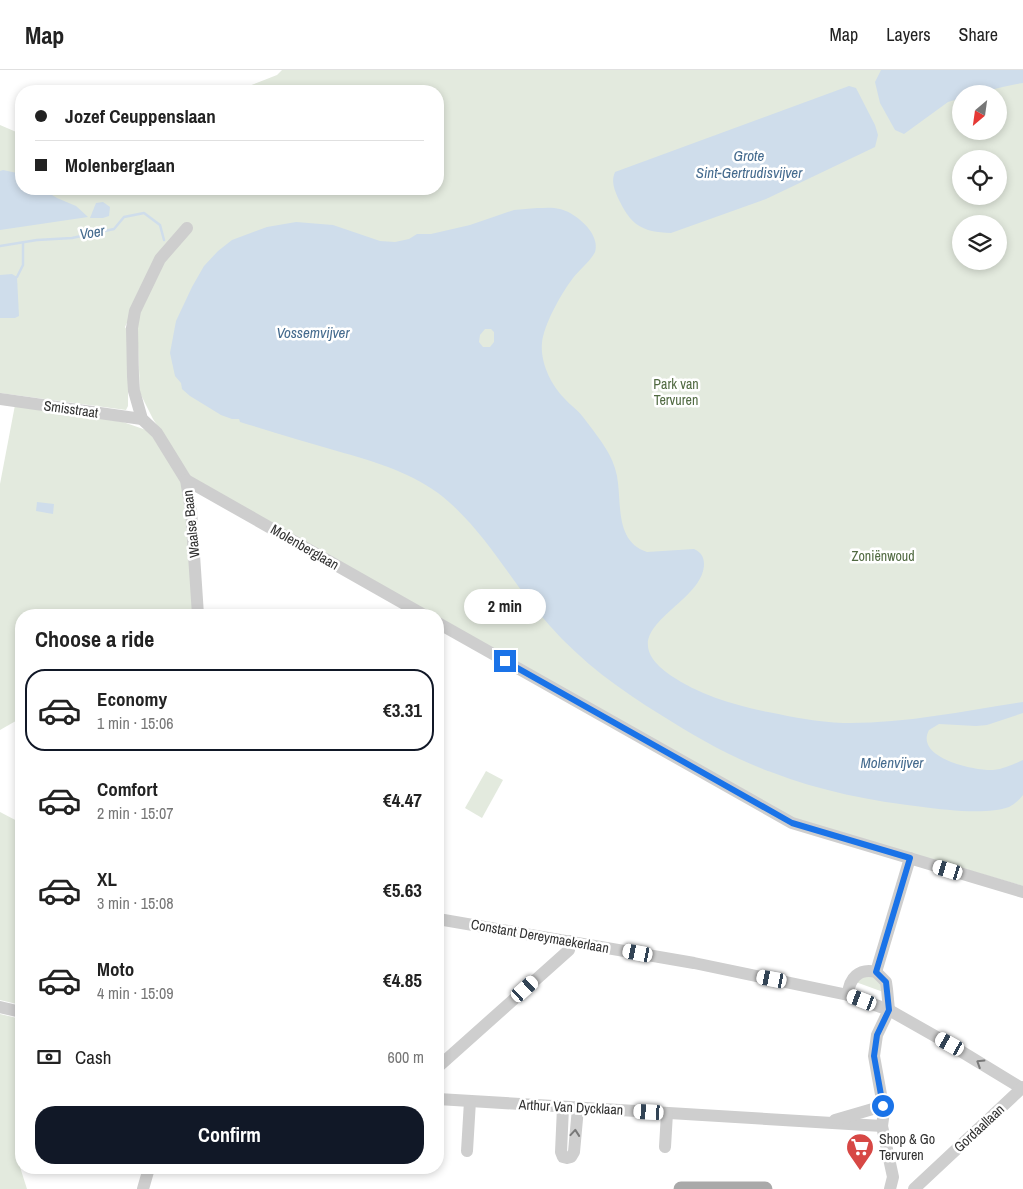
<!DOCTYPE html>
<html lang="en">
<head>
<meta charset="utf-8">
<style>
  :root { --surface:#fff; --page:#f6f6f6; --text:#222; --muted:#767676; --line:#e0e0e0; --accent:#111827 }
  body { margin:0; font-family:"Archivo Narrow",sans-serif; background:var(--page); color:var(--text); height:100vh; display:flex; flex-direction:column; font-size:19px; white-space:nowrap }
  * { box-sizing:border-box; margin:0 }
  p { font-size:16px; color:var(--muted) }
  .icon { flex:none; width:28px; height:28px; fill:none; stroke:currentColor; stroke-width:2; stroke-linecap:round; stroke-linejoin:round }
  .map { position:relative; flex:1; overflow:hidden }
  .sheet { position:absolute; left:15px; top:539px; width:429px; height:565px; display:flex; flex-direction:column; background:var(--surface); border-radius:20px; box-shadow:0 2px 8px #0003 }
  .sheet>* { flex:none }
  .hud { position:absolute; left:15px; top:15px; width:429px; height:110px; border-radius:20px; box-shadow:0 2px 8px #0003; display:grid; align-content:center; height:110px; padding:0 20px; background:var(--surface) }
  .needle { width:32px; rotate:209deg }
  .fabs { position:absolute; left:952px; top:15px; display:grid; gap:10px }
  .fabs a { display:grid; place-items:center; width:55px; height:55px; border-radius:50%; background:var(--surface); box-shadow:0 2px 8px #0003; font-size:25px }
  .end { position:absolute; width:22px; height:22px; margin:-11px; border:6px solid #1a73e8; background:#fff; box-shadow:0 0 0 2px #fff }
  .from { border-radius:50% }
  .bubble { position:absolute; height:35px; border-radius:18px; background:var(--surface); box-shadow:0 2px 8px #0003; font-size:16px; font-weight:800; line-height:35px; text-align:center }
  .car { position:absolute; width:15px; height:30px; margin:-15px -8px; border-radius:6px; box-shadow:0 0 4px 1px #0007; background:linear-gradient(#fff 24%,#345 0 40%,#fff 0 76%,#345 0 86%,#fff 0) }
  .hud b { display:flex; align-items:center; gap:18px; height:48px; font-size:19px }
  .hud b+b { border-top:1px solid var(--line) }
  .hud i { width:12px; height:12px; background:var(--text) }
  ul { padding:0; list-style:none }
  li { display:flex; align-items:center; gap:15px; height:82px; margin:0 10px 8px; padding:0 10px; border:2px solid transparent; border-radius:20px }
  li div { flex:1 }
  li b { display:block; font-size:19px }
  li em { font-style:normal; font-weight:800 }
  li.active { border-color:var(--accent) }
  li>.icon { width:45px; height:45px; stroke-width:1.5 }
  h2 { padding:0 20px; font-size:22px; line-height:60px }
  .pay { display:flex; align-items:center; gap:12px; height:55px; padding:0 20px; font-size:19px }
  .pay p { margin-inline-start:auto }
  .primary-button { display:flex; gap:10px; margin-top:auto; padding:10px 20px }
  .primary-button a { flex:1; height:58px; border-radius:20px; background:var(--accent); color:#fff; font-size:20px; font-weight:800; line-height:58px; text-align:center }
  header { display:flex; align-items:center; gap:30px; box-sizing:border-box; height:70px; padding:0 25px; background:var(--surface); border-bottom:1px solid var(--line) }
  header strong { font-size:24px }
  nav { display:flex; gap:28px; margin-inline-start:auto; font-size:18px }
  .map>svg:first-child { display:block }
  .green { fill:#e3eade; fill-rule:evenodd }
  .water { fill:#cfddeb; fill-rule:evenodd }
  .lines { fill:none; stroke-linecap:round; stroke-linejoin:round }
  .stream { stroke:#cfddeb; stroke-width:2.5 }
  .minor { stroke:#cecece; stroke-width:12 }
  .major { stroke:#a9a9a9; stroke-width:15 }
  .oneway { stroke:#787878 }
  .route { stroke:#1a73e8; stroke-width:6 }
  .labels { text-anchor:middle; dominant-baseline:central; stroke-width:5; stroke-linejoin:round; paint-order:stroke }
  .park-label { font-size:14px; fill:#516a42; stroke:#fff }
  .street-label { font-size:14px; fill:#313131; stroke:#fff }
  .poi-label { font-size:14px; fill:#313131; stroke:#fff; text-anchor:start }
  .water-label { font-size:15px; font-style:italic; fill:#456b8e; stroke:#fff }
</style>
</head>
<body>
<header>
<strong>Map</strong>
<nav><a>Map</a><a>Layers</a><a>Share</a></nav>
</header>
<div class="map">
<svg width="1023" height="1119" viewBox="0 0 1023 1119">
  <rect width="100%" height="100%" fill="#fff"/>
  <g class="green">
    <path d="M282,0H1023V816L793,749L438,547V545H433L191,407L153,349L140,323L137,250L159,185L125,257L128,262V336L126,340L0,323V55L21,64V119H438V21H236L277,5ZM961,24H999V61H961ZM961,89H999V126H961ZM961,154H999V191H961Z"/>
    <path d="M15,335L123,352L149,361L181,411L201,545H21V648L0,660V414Z"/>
    <path d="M486,701L503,710L482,748L465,738Z"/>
    <path d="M0,742L21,753V935L0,930Z"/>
    <path d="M876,906L886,923L853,911L858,907Z"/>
    <path d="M0,944L21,949L20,1097L27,1119H0Z"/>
  </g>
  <g class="water">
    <path d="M881,0H1023V13C1002,16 982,24 961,24V28L948,32L904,64L895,60L880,33L875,12Z"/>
    <path d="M849,16L856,18L875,55L878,65L875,77L766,129L671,163C641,162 631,155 618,128C614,119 611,111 615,102Z"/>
    <path d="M3,100L17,103L21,106V119H42L57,128L76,136L88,147L0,160V101Z"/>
    <path d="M103,132L110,137L109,146L103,148H90L96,133Z"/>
    <path d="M537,138C544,138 552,137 560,139C573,142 592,157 595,171C596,174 596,179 595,182C590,192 579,200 573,208C561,224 544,254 542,273C540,292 551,315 564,328C570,335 578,340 583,347C592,359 602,371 609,384C614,393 617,403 618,413C621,439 617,472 647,482L694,479C701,482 704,487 704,494C704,536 605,559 670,605C699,625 734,635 768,642C792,647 818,652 843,653C903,654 964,641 1023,632V643L987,655L976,656L939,654L929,660C914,688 975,701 993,700C1004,699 1014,694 1023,690V725C1019,730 1015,734 1009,737C988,745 946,740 923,737C871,731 820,721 771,702C732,688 696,667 661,645C620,620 582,592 550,556C511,513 485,459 438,423C407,401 373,391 337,381C305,372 273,362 240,352L239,349H232L221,345L190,326L182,319L181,313L175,306L170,283L176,251L192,217L204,196L218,181L232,170L267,157L296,152L333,155L380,171L395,172L409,169L417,164H431L470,155L514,140ZM485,259H491L494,262V272L490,277H483L479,272L480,265Z"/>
    <path d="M12,204L17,207L19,246L15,248H0V205Z"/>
    <path d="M37,432L54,434L53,444L36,441Z"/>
  </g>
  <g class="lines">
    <g class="stream">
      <path d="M0,176L37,170L72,168L114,159L124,147L144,143L160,155L164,170"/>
      <path d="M17,207L23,195V173"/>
    </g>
    <g class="minor">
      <path d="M187,158L160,189L135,241L132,258L133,306L134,321L142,349L157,363L186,410L191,440L198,545"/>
      <path d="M0,329L142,349"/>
      <path d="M186,410L424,545"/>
      <path d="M438,553L792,753L1023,822"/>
      <path d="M438,849L694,893L848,925L889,940L949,974L1023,1019"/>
      <path d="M876,902L910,788"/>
      <path d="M848,925C849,908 859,898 876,902L886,912L887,919L889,940L877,965L874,986L884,1041L882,1056L893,1107L890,1119"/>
      <path d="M0,937L21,942"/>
      <path d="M438,997L569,880L571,871"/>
      <path d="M438,1029L882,1056"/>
      <path d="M563,1037L561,1082L563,1087L567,1088L571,1087L574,1082L578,1038"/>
      <path d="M835,1050L883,1036"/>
      <path d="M665,1077L667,1043"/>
      <path d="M467,1081L470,1031"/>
      <path d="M143,1119L149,1098"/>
      <path d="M914,1119L1023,1017"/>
    </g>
    <path class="major" d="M681,1119H765"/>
  </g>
  <defs><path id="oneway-chevron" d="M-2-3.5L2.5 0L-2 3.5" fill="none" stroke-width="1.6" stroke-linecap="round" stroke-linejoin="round" transform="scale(1.25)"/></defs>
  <g class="oneway">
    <use href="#oneway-chevron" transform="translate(980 993) rotate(-148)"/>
    <use href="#oneway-chevron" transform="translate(575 1063) rotate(-85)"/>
  </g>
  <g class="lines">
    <path class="route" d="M505,591L792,753L910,788L876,902L886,912L889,940L877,965L874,986L883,1036"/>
  </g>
  <defs>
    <g id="supermarket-pin" transform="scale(1.4375)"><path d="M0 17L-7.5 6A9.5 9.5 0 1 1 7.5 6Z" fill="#d74845" stroke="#fff"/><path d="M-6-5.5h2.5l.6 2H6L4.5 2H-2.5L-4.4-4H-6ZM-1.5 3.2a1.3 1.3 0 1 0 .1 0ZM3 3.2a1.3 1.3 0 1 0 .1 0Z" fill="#fff"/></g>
  </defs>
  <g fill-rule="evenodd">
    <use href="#supermarket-pin" x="860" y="1077"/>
  </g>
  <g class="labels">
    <g class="park-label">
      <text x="676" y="314">Park van<tspan x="676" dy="16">Tervuren</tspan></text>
      <text x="883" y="486">Zoniënwoud</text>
    </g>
    <g class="street-label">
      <text transform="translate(71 339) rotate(8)">Smisstraat</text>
      <text transform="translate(191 454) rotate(-96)">Waalse Baan</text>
      <text transform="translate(305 477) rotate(30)">Molenberglaan</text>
      <text transform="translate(540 866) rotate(10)">Constant Dereymaekerlaan</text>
      <text transform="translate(571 1037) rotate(3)">Arthur Van Dycklaan</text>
      <text transform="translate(979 1058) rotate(-43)">Gordaallaan</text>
    </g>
    <g class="poi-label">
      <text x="879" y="1069">Shop &amp; Go<tspan x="879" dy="16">Tervuren</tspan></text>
    </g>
    <g class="water-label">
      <text x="749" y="85">Grote<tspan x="749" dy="17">Sint-Gertrudisvijver</tspan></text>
      <text transform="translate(92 162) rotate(-9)">Voer</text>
      <text x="313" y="262">Vossemvijver</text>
      <text x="892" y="692">Molenvijver</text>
    </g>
  </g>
</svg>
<div class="fabs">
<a><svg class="needle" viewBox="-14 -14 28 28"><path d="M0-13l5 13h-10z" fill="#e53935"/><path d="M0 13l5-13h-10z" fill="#767676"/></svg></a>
<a><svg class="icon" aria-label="locate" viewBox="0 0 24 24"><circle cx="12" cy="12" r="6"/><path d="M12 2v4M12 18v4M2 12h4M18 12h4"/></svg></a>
<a><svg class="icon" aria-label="layers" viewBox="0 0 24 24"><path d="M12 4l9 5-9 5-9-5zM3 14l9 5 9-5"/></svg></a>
</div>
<i class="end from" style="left:883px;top:1036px"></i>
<i class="end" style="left:505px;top:591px"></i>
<div class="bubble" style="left:464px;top:519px;width:82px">2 min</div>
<i class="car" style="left:948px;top:800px;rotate:287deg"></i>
<i class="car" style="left:638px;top:883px;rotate:281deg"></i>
<i class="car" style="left:772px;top:909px;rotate:281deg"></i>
<i class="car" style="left:525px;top:919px;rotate:48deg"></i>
<i class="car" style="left:862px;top:930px;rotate:291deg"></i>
<i class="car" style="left:950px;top:974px;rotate:299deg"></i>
<i class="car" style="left:649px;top:1042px;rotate:273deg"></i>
<div class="hud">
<b><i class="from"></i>Jozef Ceuppenslaan</b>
<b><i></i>Molenberglaan</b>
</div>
<section class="sheet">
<h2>Choose a ride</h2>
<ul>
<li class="active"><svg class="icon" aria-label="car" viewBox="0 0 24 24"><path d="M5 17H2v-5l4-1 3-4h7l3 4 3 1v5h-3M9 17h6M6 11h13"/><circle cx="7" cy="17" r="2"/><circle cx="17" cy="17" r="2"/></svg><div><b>Economy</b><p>1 min · 15:06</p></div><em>€3.31</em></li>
<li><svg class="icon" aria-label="car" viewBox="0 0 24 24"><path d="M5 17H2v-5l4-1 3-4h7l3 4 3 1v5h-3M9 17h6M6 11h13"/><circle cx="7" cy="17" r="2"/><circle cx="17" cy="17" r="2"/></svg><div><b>Comfort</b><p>2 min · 15:07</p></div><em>€4.47</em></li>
<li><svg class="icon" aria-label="car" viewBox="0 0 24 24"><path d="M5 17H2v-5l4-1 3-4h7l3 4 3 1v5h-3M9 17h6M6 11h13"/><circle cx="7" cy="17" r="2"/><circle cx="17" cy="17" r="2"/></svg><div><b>XL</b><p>3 min · 15:08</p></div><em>€5.63</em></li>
<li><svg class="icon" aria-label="car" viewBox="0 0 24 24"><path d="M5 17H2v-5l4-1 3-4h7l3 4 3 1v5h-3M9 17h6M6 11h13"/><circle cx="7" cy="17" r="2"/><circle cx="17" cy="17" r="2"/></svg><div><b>Moto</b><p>4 min · 15:09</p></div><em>€4.85</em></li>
</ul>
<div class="pay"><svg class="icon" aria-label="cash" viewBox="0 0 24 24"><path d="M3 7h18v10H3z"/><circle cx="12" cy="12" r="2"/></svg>Cash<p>600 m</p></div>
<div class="primary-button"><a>Confirm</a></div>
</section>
</div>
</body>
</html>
